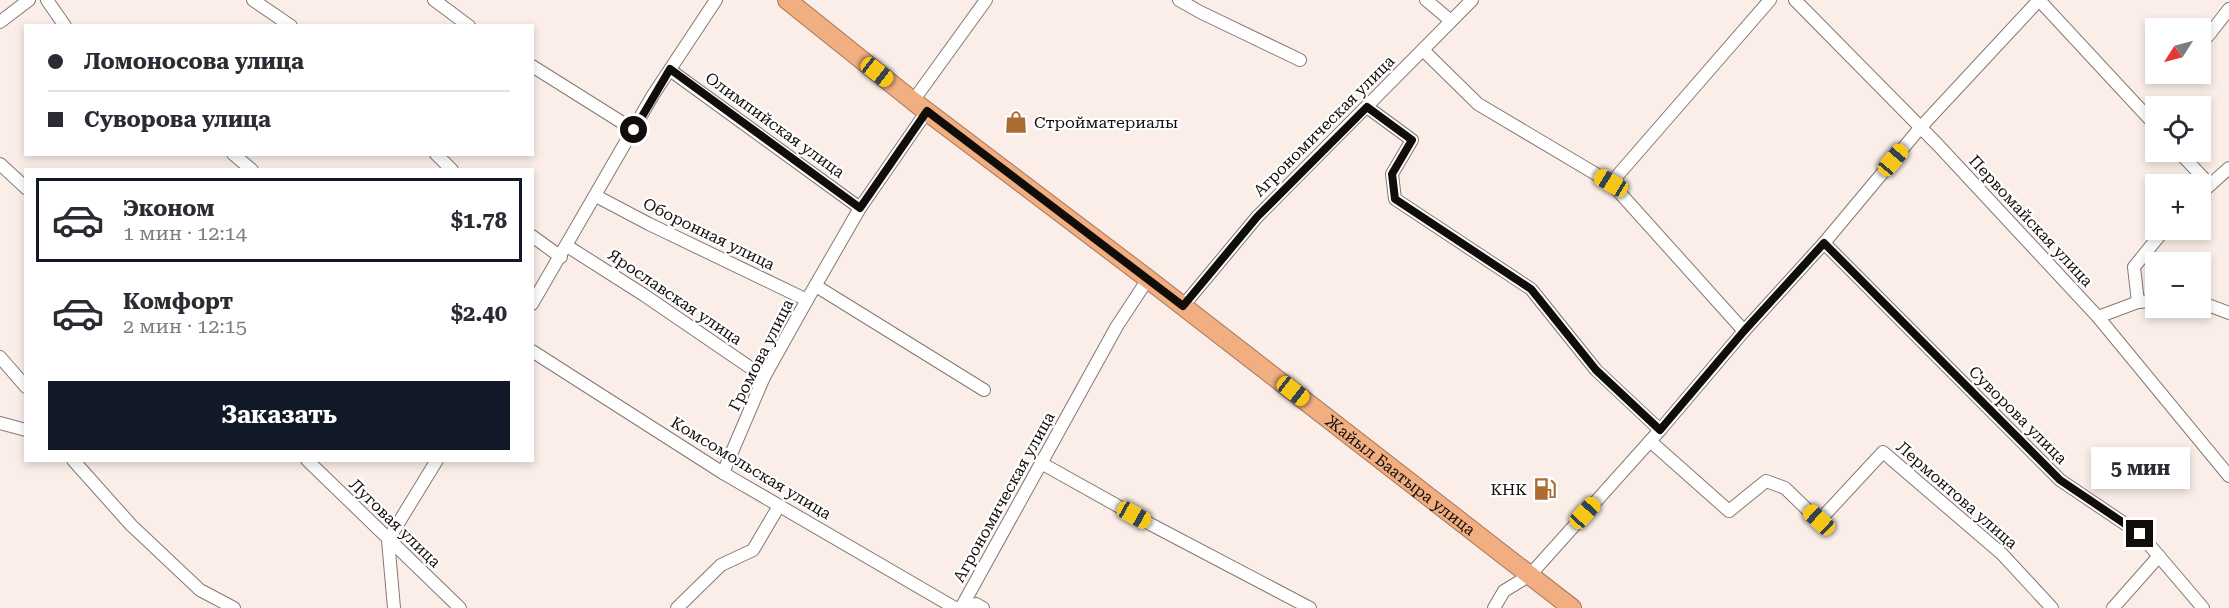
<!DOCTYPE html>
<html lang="ru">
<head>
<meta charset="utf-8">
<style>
  :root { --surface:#fff; --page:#f2f2f3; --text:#2b2b33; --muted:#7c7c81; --line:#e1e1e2; --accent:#111827 }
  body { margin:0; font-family:"Roboto Serif",serif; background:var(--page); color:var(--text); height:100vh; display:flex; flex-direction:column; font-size:22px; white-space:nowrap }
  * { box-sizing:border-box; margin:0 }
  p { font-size:20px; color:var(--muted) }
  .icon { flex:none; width:33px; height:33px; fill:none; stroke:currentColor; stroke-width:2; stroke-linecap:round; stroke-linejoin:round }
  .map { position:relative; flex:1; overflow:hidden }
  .details { position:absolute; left:24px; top:168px; width:510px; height:294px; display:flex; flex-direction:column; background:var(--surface); border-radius:0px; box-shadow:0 3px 9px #0003 }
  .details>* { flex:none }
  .banner { position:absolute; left:24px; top:24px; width:510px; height:132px; border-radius:0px; box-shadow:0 3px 9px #0003; display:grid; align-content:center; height:132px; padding:0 24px; background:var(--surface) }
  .needle { width:39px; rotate:234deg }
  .tools { position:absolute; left:2145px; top:18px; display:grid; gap:12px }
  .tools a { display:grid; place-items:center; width:66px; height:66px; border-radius:0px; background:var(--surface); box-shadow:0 3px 9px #0003; font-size:30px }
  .end { position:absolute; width:27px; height:27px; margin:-14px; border:8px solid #110d0b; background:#fff; box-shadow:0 0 0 3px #fff }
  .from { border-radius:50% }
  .bubble { position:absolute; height:42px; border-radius:0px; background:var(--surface); box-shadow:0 3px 9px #0003; font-size:20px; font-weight:700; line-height:42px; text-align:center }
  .car { position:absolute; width:18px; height:36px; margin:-18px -9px; border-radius:8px; box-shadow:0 0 4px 2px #0007; background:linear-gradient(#f5c518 24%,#345 0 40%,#f5c518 0 76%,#345 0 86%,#f5c518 0) }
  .banner b { display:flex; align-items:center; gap:21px; height:57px; font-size:22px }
  .banner b+b { border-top:2px solid var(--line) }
  .banner i { width:15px; height:15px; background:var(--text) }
  ul { padding:10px 0 0; list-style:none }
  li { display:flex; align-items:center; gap:18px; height:84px; margin:0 12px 9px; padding:0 12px; border:3px solid transparent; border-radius:0px }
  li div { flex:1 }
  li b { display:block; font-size:22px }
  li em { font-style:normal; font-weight:700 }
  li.on { border-color:var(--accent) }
  li>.icon { width:54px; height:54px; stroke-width:1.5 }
  .button { display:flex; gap:12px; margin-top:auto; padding:12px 24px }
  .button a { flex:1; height:69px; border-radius:0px; background:var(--accent); color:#fff; font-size:24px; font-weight:700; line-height:69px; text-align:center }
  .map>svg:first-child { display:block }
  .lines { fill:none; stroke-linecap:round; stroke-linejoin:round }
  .minor-casing { stroke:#847974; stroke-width:14 }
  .highway-casing { stroke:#a37658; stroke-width:20 }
  .minor { stroke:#fff; stroke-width:12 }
  .highway { stroke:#f1ae81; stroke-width:18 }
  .route { stroke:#110d0b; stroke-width:8 }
  .labels { text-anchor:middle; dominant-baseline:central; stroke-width:4.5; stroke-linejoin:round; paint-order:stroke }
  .poi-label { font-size:16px; fill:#110d0b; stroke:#fff; text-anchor:start }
  .street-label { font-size:16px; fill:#110d0b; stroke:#fff }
</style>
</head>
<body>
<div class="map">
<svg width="2229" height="608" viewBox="0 0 2229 608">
  <rect width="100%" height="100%" fill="#fbeee9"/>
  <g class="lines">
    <g class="minor-casing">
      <g id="minor">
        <path d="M47,0L65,26"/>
        <path d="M253,0L291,26"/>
        <path d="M434,0L469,26"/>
        <path d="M1179,0L1200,12L1300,60"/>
        <path d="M1426,0L1451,21"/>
        <path d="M1795,0L1938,145L2098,317L2229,476"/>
        <path d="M0,22L29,0"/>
        <path d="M2208,36L2229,9"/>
        <path d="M1423,50L1478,104L1611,183L1744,331"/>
        <path d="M532,66L634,130"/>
        <path d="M670,70L860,208"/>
        <path d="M913,101L986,0"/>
        <path d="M1367,107L1412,140L1392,174L1395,199L1531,289L1596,370L1660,430"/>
        <path d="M2179,152L2210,185"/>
        <path d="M233,154L252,170"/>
        <path d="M436,154L452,170"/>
        <path d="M0,164L26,188"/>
        <path d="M1611,183L1770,0"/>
        <path d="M2200,194L2229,168"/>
        <path d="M596,196L649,224L807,300"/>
        <path d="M532,236L561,257"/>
        <path d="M1824,243L2060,480L2140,534L2203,608"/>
        <path d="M567,246L644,295L764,377"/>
        <path d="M816,286L984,390"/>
        <path d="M2138,302L2134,267L2164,230"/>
        <path d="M2200,302L2229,313"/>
        <path d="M532,304L653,95L716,0"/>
        <path d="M1183,306L1257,217L1472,0"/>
        <path d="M2098,317L2138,302L2156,301"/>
        <path d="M532,351L723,473L955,608"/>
        <path d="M0,357L26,387"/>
        <path d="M0,423L26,430"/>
        <path d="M1650,441L1729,511L1766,481L1785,488L1819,521L1883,452L2002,554L2052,608"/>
        <path d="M73,460L131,525L200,590L234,608"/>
        <path d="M307,460L460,608"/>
        <path d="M1041,463L1152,525L1310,608"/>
        <path d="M723,473L764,377L807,300L860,208L927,111"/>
        <path d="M394,608L388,540L437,460"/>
        <path d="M677,608L721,565L753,550L779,506"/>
        <path d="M961,608L1117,326L1148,279"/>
        <path d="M966,608L976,604L983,608"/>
        <path d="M1494,608L1504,591L1530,575L1660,430L1744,331L1824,243L1920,128L2039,0L2156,126"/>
        <path d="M2113,608L2159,556"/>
      </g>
    </g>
    <g class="highway-casing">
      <g id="highway">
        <path id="s1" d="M787,0L913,101L1148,279L1572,608"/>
      </g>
    </g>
    <use href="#minor" class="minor"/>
    <use href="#highway" class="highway"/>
  </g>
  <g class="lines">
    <path class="route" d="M634,130L670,69L860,208L927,111L1183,306L1257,217L1367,107L1412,140L1392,174L1395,199L1531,289L1596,370L1660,430L1744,331L1824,243L2060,480L2140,534"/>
  </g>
  <defs>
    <g id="shop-bare" transform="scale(1.8)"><path d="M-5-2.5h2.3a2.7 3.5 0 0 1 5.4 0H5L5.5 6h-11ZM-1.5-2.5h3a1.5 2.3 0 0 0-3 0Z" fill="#ac6c34" stroke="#fff" stroke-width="2.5" paint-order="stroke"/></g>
    <g id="fuel-bare" transform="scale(1.8)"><path d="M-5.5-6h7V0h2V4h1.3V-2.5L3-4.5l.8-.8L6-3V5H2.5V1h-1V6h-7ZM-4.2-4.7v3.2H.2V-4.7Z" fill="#ac6c34" stroke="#fff" stroke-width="2.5" paint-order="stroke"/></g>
  </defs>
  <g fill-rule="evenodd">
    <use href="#shop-bare" x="1016" y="122"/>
    <use href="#fuel-bare" x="1545" y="489"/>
  </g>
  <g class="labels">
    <g class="poi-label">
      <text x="1034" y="122">Стройматериалы</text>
      <text x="1527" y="489" text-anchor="end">КНК</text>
    </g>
    <g class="street-label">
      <text transform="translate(775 125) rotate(36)">Олимпийская улица</text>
      <text transform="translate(1324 126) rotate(-45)">Агрономическая улица</text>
      <text transform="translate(2031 221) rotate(47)">Первомайская улица</text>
      <text transform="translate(709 234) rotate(26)">Оборонная улица</text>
      <text transform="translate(675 297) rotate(34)">Ярославская улица</text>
      <text transform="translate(761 355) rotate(-63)">Громова улица</text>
      <text transform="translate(2018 415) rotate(45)">Суворова улица</text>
      <text transform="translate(751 468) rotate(31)">Комсомольская улица</text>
      <text stroke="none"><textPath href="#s1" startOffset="776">Жайыл Баатыра улица</textPath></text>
      <text transform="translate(1957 495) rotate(41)">Лермонтова улица</text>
      <text transform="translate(1004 497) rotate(-61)">Агрономическая улица</text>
      <text transform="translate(395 523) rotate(44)">Луговая улица</text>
    </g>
  </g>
</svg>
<div class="tools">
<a><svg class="needle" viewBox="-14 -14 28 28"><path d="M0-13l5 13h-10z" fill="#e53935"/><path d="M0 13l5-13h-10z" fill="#7c7c81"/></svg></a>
<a><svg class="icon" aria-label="locate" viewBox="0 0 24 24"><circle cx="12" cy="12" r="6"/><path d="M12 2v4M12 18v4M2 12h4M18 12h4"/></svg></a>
<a>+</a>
<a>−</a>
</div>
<i class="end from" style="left:634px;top:130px"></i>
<i class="end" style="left:2140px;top:534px"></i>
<div class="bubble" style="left:2091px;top:447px;width:99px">5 мин</div>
<i class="car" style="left:877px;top:72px;rotate:128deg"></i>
<i class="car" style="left:1893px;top:160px;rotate:40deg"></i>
<i class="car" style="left:1611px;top:183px;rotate:301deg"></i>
<i class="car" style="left:1293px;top:391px;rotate:128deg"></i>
<i class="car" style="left:1585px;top:513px;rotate:42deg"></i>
<i class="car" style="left:1134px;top:515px;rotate:119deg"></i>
<i class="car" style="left:1819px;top:520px;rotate:313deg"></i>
<div class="banner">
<b><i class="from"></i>Ломоносова улица</b>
<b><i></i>Суворова улица</b>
</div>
<section class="details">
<ul>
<li class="on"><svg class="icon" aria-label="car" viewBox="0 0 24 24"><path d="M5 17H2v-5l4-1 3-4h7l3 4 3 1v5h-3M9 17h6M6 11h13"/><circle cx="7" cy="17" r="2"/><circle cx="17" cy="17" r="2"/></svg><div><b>Эконом</b><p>1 мин · 12:14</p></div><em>$1.78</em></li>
<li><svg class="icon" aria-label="car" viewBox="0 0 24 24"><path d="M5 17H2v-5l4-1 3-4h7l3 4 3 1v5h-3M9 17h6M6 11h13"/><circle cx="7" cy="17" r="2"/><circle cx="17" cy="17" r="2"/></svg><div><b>Комфорт</b><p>2 мин · 12:15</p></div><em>$2.40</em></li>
</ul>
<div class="button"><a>Заказать</a></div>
</section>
</div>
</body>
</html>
